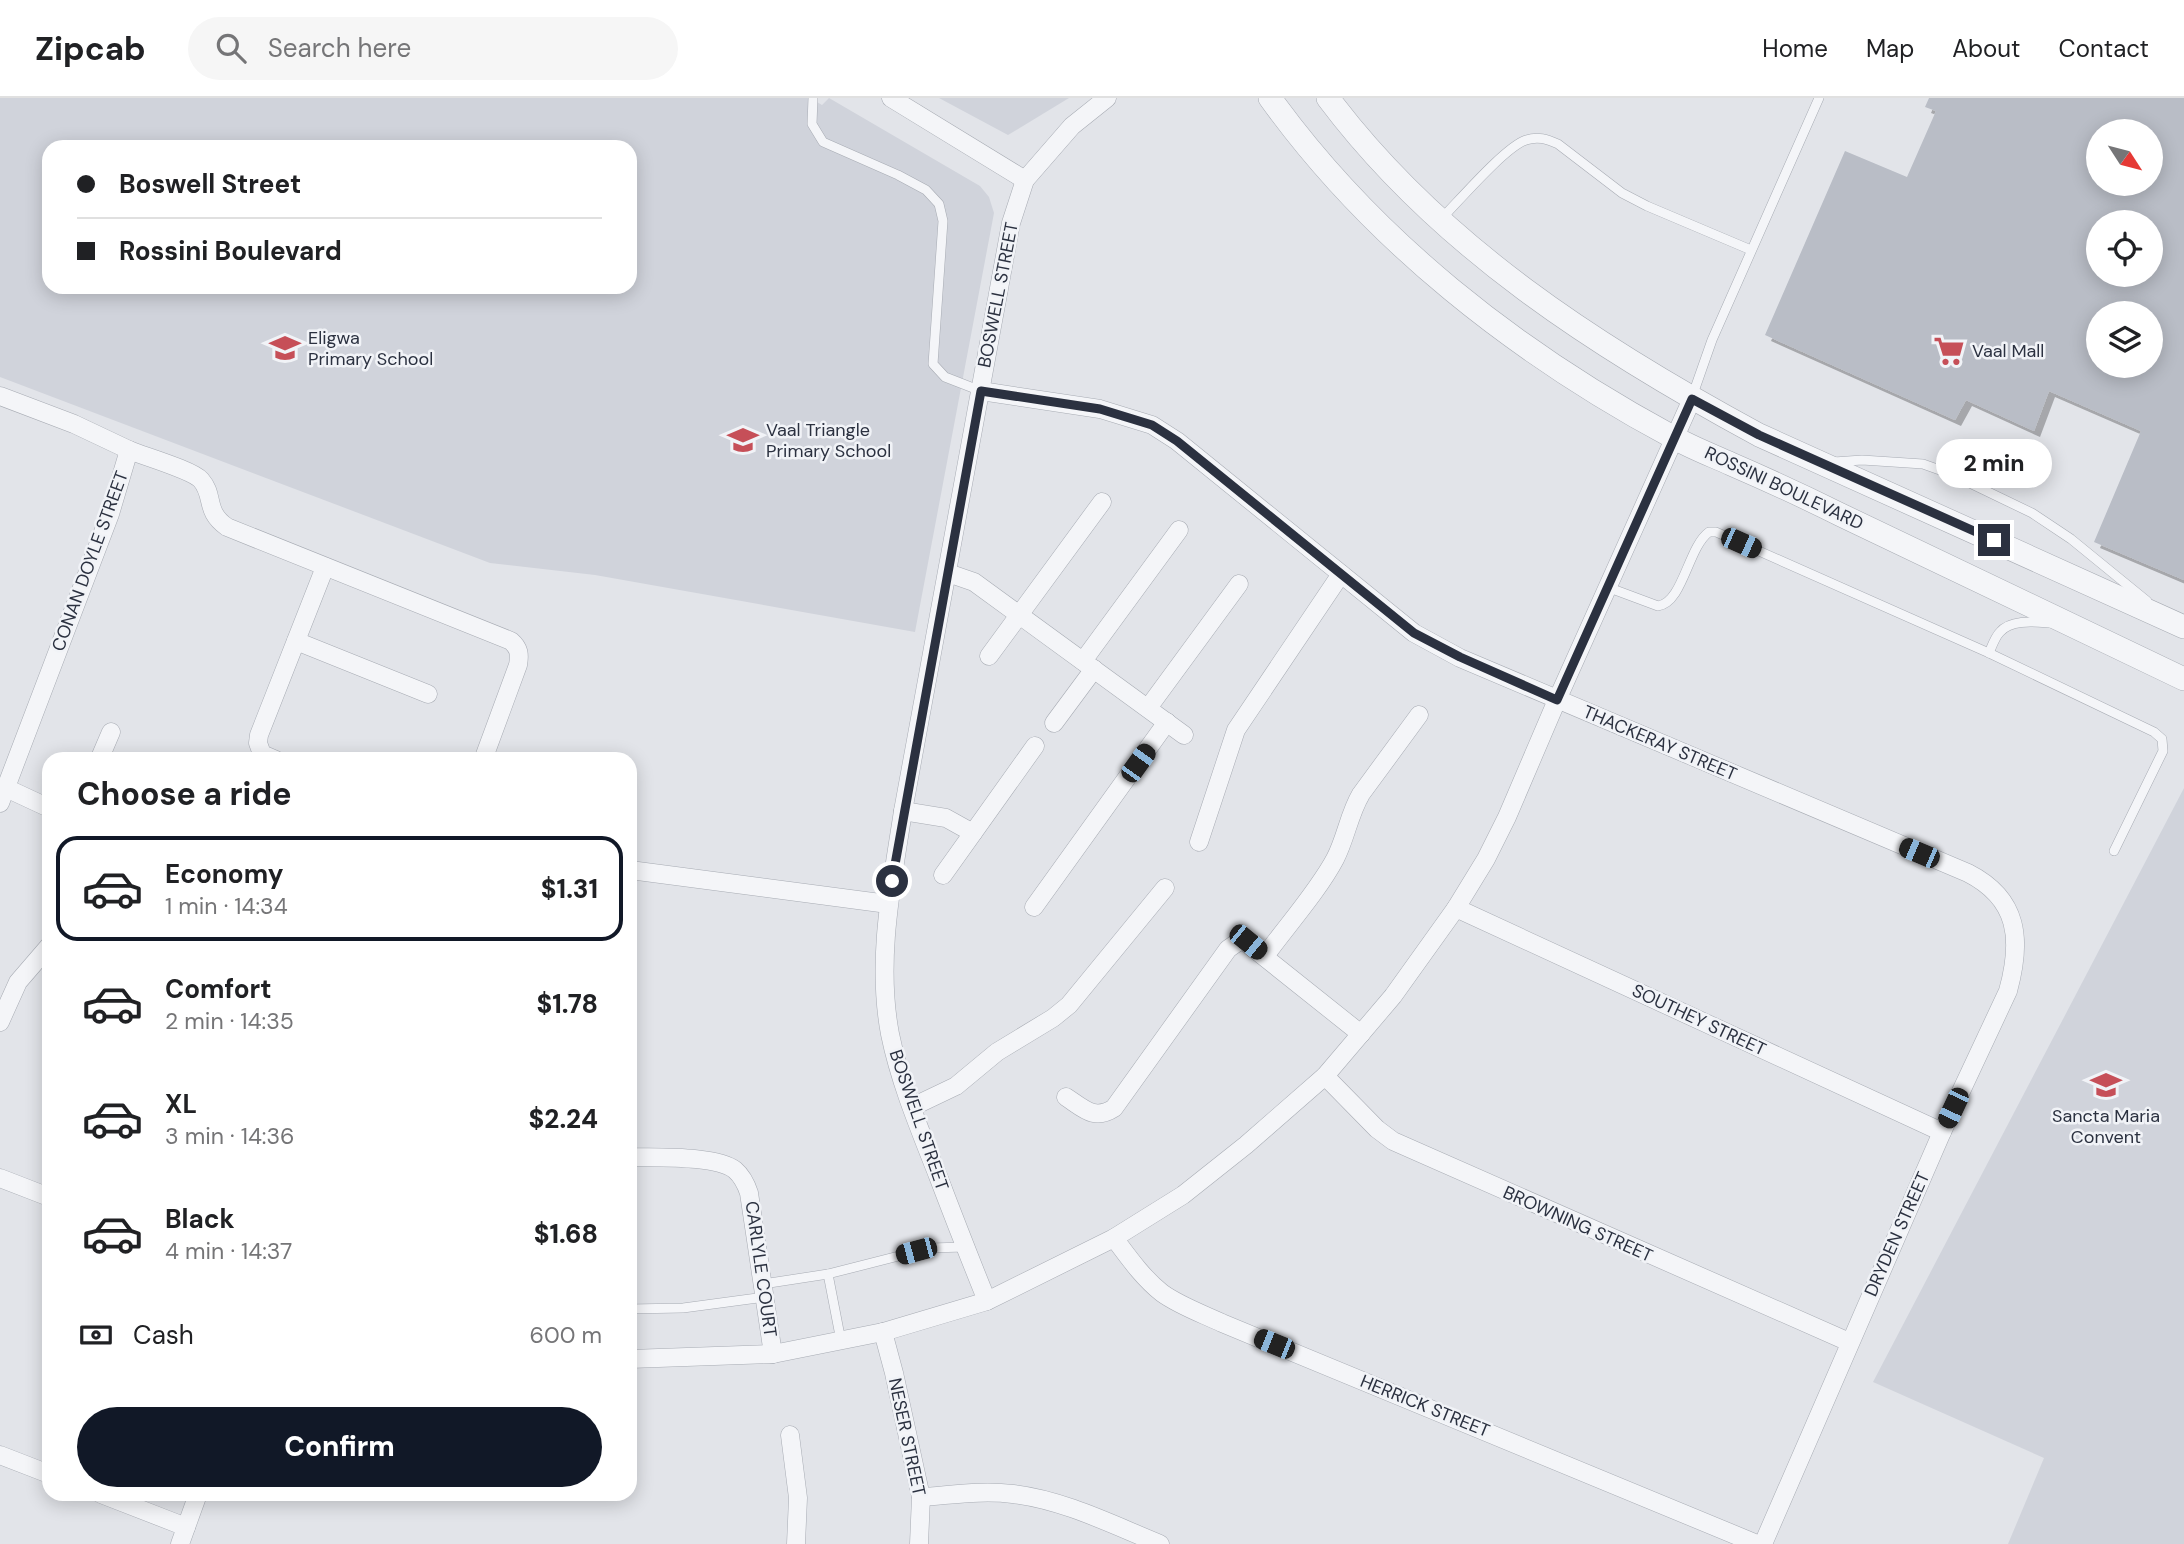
<!DOCTYPE html>
<html lang="en">
<head>
<meta charset="utf-8">
<style>
  :root { --surface:#fff; --page:#f6f6f6; --text:#202124; --muted:#757577; --line:#e0e0e0; --accent:#111827 }
  body { margin:0; font-family:"DM Sans",sans-serif; background:var(--page); color:var(--text); height:100vh; display:flex; flex-direction:column; font-size:26px; white-space:nowrap }
  * { box-sizing:border-box; margin:0 }
  p { font-size:23px; color:var(--muted) }
  .icon { flex:none; width:38px; height:38px; fill:none; stroke:currentColor; stroke-width:2; stroke-linecap:round; stroke-linejoin:round }
  .map { position:relative; flex:1; overflow:hidden }
  .details { position:absolute; left:42px; top:654px; width:595px; height:749px; display:flex; flex-direction:column; background:var(--surface); border-radius:21px; box-shadow:0 4px 18px #0003 }
  .details>* { flex:none }
  .banner { position:absolute; left:42px; top:42px; width:595px; height:154px; border-radius:21px; box-shadow:0 4px 18px #0003; display:grid; align-content:center; height:154px; padding:0 35px; background:var(--surface) }
  .needle { width:46px; rotate:126deg }
  .controls { position:absolute; left:2086px; top:21px; display:grid; gap:14px }
  .controls a { display:grid; place-items:center; width:77px; height:77px; border-radius:50%; background:var(--surface); box-shadow:0 4px 18px #0003; font-size:35px }
  .end { position:absolute; width:32px; height:32px; margin:-16px; border:9px solid #2b3140; background:#fff; box-shadow:0 0 0 4px #fff }
  .from { border-radius:50% }
  .bubble { position:absolute; height:49px; border-radius:24px; background:var(--surface); box-shadow:0 4px 18px #0003; font-size:23px; font-weight:800; line-height:49px; text-align:center }
  .car { position:absolute; width:21px; height:42px; margin:-21px -10px; border-radius:9px; box-shadow:0 0 5px 2px #0007; background:linear-gradient(#222 24%,#8ab4d8 0 40%,#222 0 76%,#8ab4d8 0 86%,#222 0) }
  .banner b { display:flex; align-items:center; gap:24px; height:66px; font-size:26px }
  .banner b+b { border-top:2px solid var(--line) }
  .banner i { width:18px; height:18px; background:var(--text) }
  ul { padding:0; list-style:none }
  li { display:flex; align-items:center; gap:21px; height:105px; margin:0 14px 10px; padding:0 21px; border:4px solid transparent; border-radius:21px }
  li div { flex:1 }
  li b { display:block; font-size:26px }
  li em { font-style:normal; font-weight:800 }
  li.selected { border-color:var(--accent) }
  li>.icon { width:63px; height:63px; stroke-width:1.5 }
  h2 { padding:0 35px; font-size:32px; line-height:84px }
  .pay { display:flex; align-items:center; gap:18px; height:77px; padding:0 35px; font-size:26px }
  .pay p { margin-inline-start:auto }
  .button { display:flex; gap:14px; margin-top:auto; padding:14px 35px }
  .button a { flex:1; height:80px; border-radius:42px; background:var(--accent); color:#fff; font-size:28px; font-weight:800; line-height:80px; text-align:center }
  header { display:flex; align-items:center; gap:42px; box-sizing:border-box; height:98px; padding:0 35px; background:var(--surface); border-bottom:2px solid var(--line) }
  header strong { font-size:33px }
  nav { display:flex; gap:38px; margin-inline-start:auto; font-size:24px }
  .search { width:490px; height:63px; background:var(--page); display:flex; align-items:center; gap:18px; box-sizing:border-box; padding:0 24px; border-radius:38px; color:var(--muted); font-size:26px }
  .map>svg:first-child { display:block }
  .built { fill:#d0d3db; fill-rule:evenodd }
  .building { fill:#b9bdc6; fill-rule:evenodd; filter:url(#shadow) }
  .lines { fill:none; stroke-linecap:round; stroke-linejoin:round }
  .service-casing { stroke:#a7abb3; stroke-width:10 }
  .minor-casing { stroke:#a7abb3; stroke-width:19 }
  .tertiary-casing { stroke:#a7abb3; stroke-width:24 }
  .service { stroke:#f4f5f8; stroke-width:9 }
  .minor { stroke:#f4f5f8; stroke-width:18 }
  .tertiary { stroke:#f4f5f8; stroke-width:23 }
  .route { stroke:#2b3140; stroke-width:9 }
  .labels { text-anchor:middle; dominant-baseline:central; stroke-width:5; stroke-linejoin:round; paint-order:stroke }
  .street-label { font-size:18px; fill:#2b3140; stroke:#f1f3f7 }
  .poi-label { font-size:18px; fill:#2b3140; stroke:#f1f3f7; text-anchor:start }
</style>
</head>
<body>
<header>
<strong>Zipcab</strong>
<div class="search"><svg class="icon" aria-label="search" viewBox="0 0 24 24"><circle cx="10" cy="10" r="6"/><path d="M15 15l6 6"/></svg>Search here</div>
<nav><a>Home</a><a>Map</a><a>About</a><a>Contact</a></nav>
</header>
<div class="map">
<svg width="2184" height="1446" viewBox="0 0 2184 1446">
  <defs>
    <filter id="shadow"><feDropShadow dx="6" dy="6" stdDeviation="0" flood-color="#0004"/></filter>
  </defs>
  <rect width="100%" height="100%" fill="#e2e4e9"/>
  <g class="built">
    <path d="M0,0H810L822,7L829,0L980,88L989,99L994,115L915,534L595,477L490,465L0,279ZM49,49H630V189H49Z"/>
    <path d="M939,0H1069L1008,37Z"/>
    <path d="M2184,690V1446H2008L2044,1360L1873,1284Z"/>
  </g>
  <path class="building" d="M1929,0H2184V482L2094,444L2141,333L2049,293L2034,333L1966,302L1955,322L1765,237L1845,53L1907,79L1936,13L1925,9ZM2098,33H2151V86H2098ZM2098,124H2151V177H2098ZM2098,215H2151V268H2098Z"/>
  <g class="lines">
    <g class="service-casing">
      <g id="service">
        <path d="M813,0L812,26L823,44L898,77L926,92L939,106L943,123L933,266L945,279L981,293"/>
        <path d="M1441,121C1459,103 1505,49 1526,42C1538,38 1547,41 1558,46L1622,95L1647,108L1751,152"/>
        <path d="M1692,299L1712,242L1819,0"/>
        <path d="M1834,364L1862,362L1923,366L1951,376L2032,415L2071,441L2147,503"/>
        <path d="M1607,489L1658,508C1683,505 1688,449 1709,434H1716L1989,555L2154,634L2162,641L2163,653L2114,753"/>
        <path d="M1989,555C1992,548 1995,539 2000,534C2011,521 2035,524 2050,525"/>
        <path d="M763,1186L828,1176"/>
        <path d="M630,1211L683,1210L765,1199"/>
        <path d="M841,1243L828,1176L930,1150L965,1149"/>
      </g>
    </g>
    <g class="minor-casing">
      <g id="minor">
        <path d="M891,0L1025,82"/>
        <path d="M981,293L1100,311L1152,327L1177,343L1414,535L1460,560L1968,775C2019,801 2022,842 2008,893L1942,1034L1763,1446"/>
        <path d="M0,298L74,326L129,352L110,416L0,705"/>
        <path d="M129,352C143,358 192,372 201,382C215,398 204,413 227,429L511,543C519,550 520,556 518,567L483,662"/>
        <path d="M948,475L974,484L1184,637"/>
        <path d="M296,543L428,596"/>
        <path d="M989,558L1102,404"/>
        <path d="M1083,563L1179,432"/>
        <path d="M1148,610L1239,486"/>
        <path d="M1054,625L1094,571"/>
        <path d="M99,662L111,634"/>
        <path d="M276,662L262,656L258,645L259,637L325,469"/>
        <path d="M6,690L49,710"/>
        <path d="M903,713L946,720L973,735"/>
        <path d="M1199,744L1236,632L1341,476"/>
        <path d="M630,772L888,806"/>
        <path d="M943,777L1035,648"/>
        <path d="M1034,809L1167,624"/>
        <path d="M1456,810L1942,1034"/>
        <path d="M1265,858C1286,829 1318,793 1335,761C1346,740 1349,716 1361,696L1419,617"/>
        <path d="M0,924L18,884L49,848"/>
        <path d="M1325,978L1377,1031L1393,1043L1849,1244"/>
        <path d="M1066,999C1083,1010 1094,1023 1114,1010L1228,851L1238,844L1243,842L1361,936"/>
        <path d="M912,1009L956,988L997,954L1053,920L1069,907L1165,790"/>
        <path d="M630,1059C655,1060 716,1057 735,1072C742,1078 746,1086 749,1095L773,1256"/>
        <path d="M0,1080L49,1099"/>
        <path d="M1114,1140C1129,1160 1143,1180 1162,1195C1180,1208 1203,1216 1222,1225L1757,1446"/>
        <path d="M987,1203C970,1161 954,1120 938,1078C920,1032 900,985 890,936C876,862 892,786 903,713L1011,125L1025,82L1072,28L1107,0"/>
        <path d="M883,1234L894,1275L921,1399L919,1446"/>
        <path d="M630,1261L773,1256L883,1234L987,1203L1114,1140L1183,1097L1246,1047L1325,978L1393,898L1456,810L1486,761L1507,719L1557,602L1692,301"/>
        <path d="M790,1337L798,1400L796,1446"/>
        <path d="M0,1357L49,1376"/>
        <path d="M101,1396L186,1429"/>
        <path d="M921,1399C952,1397 982,1392 1013,1396C1064,1402 1113,1427 1160,1446"/>
        <path d="M180,1446L198,1396"/>
      </g>
    </g>
    <g class="tertiary-casing">
      <g id="tertiary">
        <path d="M1270,0C1373,143 1517,255 1671,338C1690,349 1711,357 1731,366C1768,382 1805,399 1841,417C1956,471 2070,526 2184,581"/>
        <path d="M1328,0C1439,148 1598,250 1759,337L2184,529"/>
      </g>
    </g>
    <use href="#service" class="service"/>
    <use href="#minor" class="minor"/>
    <use href="#tertiary" class="tertiary"/>
  </g>
  <g class="lines">
    <path class="route" d="M892,783L981,293L1100,311L1152,327L1177,343L1414,535L1460,559L1557,602L1692,301L1759,337L1994,442"/>
  </g>
  <defs>
    <g id="school-bare" transform="scale(2.415)"><path d="M0-5L7-2L0 1L-7-2ZM-4 1L0 2.5L4 1V4Q0 6-4 4Z" fill="#c64f58" stroke="#f1f3f7" stroke-width="2.5" paint-order="stroke"/></g>
    <g id="supermarket-bare" transform="scale(2.415)"><path d="M-6-5.5h2.5l.6 2H6L4.5 2H-2.5L-4.4-4H-6ZM-1.5 3.2a1.3 1.3 0 1 0 .1 0ZM3 3.2a1.3 1.3 0 1 0 .1 0Z" fill="#c64f58" stroke="#f1f3f7" stroke-width="2.5" paint-order="stroke"/></g>
  </defs>
  <g fill-rule="evenodd">
    <use href="#school-bare" x="285" y="250"/>
    <use href="#supermarket-bare" x="1949" y="253"/>
    <use href="#school-bare" x="743" y="342"/>
    <use href="#school-bare" x="2106" y="987"/>
  </g>
  <g class="labels">
    <g class="street-label">
      <text transform="translate(998 197) rotate(-79)">BOSWELL STREET</text>
      <text transform="translate(1784 390) rotate(25)">ROSSINI BOULEVARD</text>
      <text transform="translate(90 463) rotate(-70)">CONAN DOYLE STREET</text>
      <text transform="translate(1660 645) rotate(23)">THACKERAY STREET</text>
      <text transform="translate(1699 922) rotate(25)">SOUTHEY STREET</text>
      <text transform="translate(919 1022) rotate(71)">BOSWELL STREET</text>
      <text transform="translate(1578 1126) rotate(24)">BROWNING STREET</text>
      <text transform="translate(1897 1136) rotate(-66)">DRYDEN STREET</text>
      <text transform="translate(761 1171) rotate(82)">CARLYLE COURT</text>
      <text transform="translate(1425 1308) rotate(22)">HERRICK STREET</text>
      <text transform="translate(907 1339) rotate(78)">NESER STREET</text>
    </g>
    <g class="poi-label">
      <text x="308" y="240">Eligwa<tspan x="308" dy="21">Primary School</tspan></text>
      <text x="1972" y="253">Vaal Mall</text>
      <text x="766" y="332">Vaal Triangle<tspan x="766" dy="21">Primary School</tspan></text>
      <text x="2106" y="1018" text-anchor="middle">Sancta Maria<tspan x="2106" dy="21">Convent</tspan></text>
    </g>
  </g>
</svg>
<div class="controls">
<a><svg class="needle" viewBox="-14 -14 28 28"><path d="M0-13l5 13h-10z" fill="#e53935"/><path d="M0 13l5-13h-10z" fill="#757577"/></svg></a>
<a><svg class="icon" aria-label="locate" viewBox="0 0 24 24"><circle cx="12" cy="12" r="6"/><path d="M12 2v4M12 18v4M2 12h4M18 12h4"/></svg></a>
<a><svg class="icon" aria-label="layers" viewBox="0 0 24 24"><path d="M12 4l9 5-9 5-9-5zM3 14l9 5 9-5"/></svg></a>
</div>
<i class="end from" style="left:892px;top:783px"></i>
<i class="end" style="left:1994px;top:442px"></i>
<div class="bubble" style="left:1936px;top:341px;width:116px">2 min</div>
<i class="car" style="left:1741px;top:445px;rotate:114deg"></i>
<i class="car" style="left:1138px;top:665px;rotate:36deg"></i>
<i class="car" style="left:1919px;top:755px;rotate:293deg"></i>
<i class="car" style="left:1248px;top:844px;rotate:129deg"></i>
<i class="car" style="left:1953px;top:1010px;rotate:205deg"></i>
<i class="car" style="left:916px;top:1153px;rotate:255deg"></i>
<i class="car" style="left:1274px;top:1246px;rotate:292deg"></i>
<div class="banner">
<b><i class="from"></i>Boswell Street</b>
<b><i></i>Rossini Boulevard</b>
</div>
<section class="details">
<h2>Choose a ride</h2>
<ul>
<li class="selected"><svg class="icon" aria-label="car" viewBox="0 0 24 24"><path d="M5 17H2v-5l4-1 3-4h7l3 4 3 1v5h-3M9 17h6M6 11h13"/><circle cx="7" cy="17" r="2"/><circle cx="17" cy="17" r="2"/></svg><div><b>Economy</b><p>1 min · 14:34</p></div><em>$1.31</em></li>
<li><svg class="icon" aria-label="car" viewBox="0 0 24 24"><path d="M5 17H2v-5l4-1 3-4h7l3 4 3 1v5h-3M9 17h6M6 11h13"/><circle cx="7" cy="17" r="2"/><circle cx="17" cy="17" r="2"/></svg><div><b>Comfort</b><p>2 min · 14:35</p></div><em>$1.78</em></li>
<li><svg class="icon" aria-label="car" viewBox="0 0 24 24"><path d="M5 17H2v-5l4-1 3-4h7l3 4 3 1v5h-3M9 17h6M6 11h13"/><circle cx="7" cy="17" r="2"/><circle cx="17" cy="17" r="2"/></svg><div><b>XL</b><p>3 min · 14:36</p></div><em>$2.24</em></li>
<li><svg class="icon" aria-label="car" viewBox="0 0 24 24"><path d="M5 17H2v-5l4-1 3-4h7l3 4 3 1v5h-3M9 17h6M6 11h13"/><circle cx="7" cy="17" r="2"/><circle cx="17" cy="17" r="2"/></svg><div><b>Black</b><p>4 min · 14:37</p></div><em>$1.68</em></li>
</ul>
<div class="pay"><svg class="icon" aria-label="cash" viewBox="0 0 24 24"><path d="M3 7h18v10H3z"/><circle cx="12" cy="12" r="2"/></svg>Cash<p>600 m</p></div>
<div class="button"><a>Confirm</a></div>
</section>
</div>
</body>
</html>
